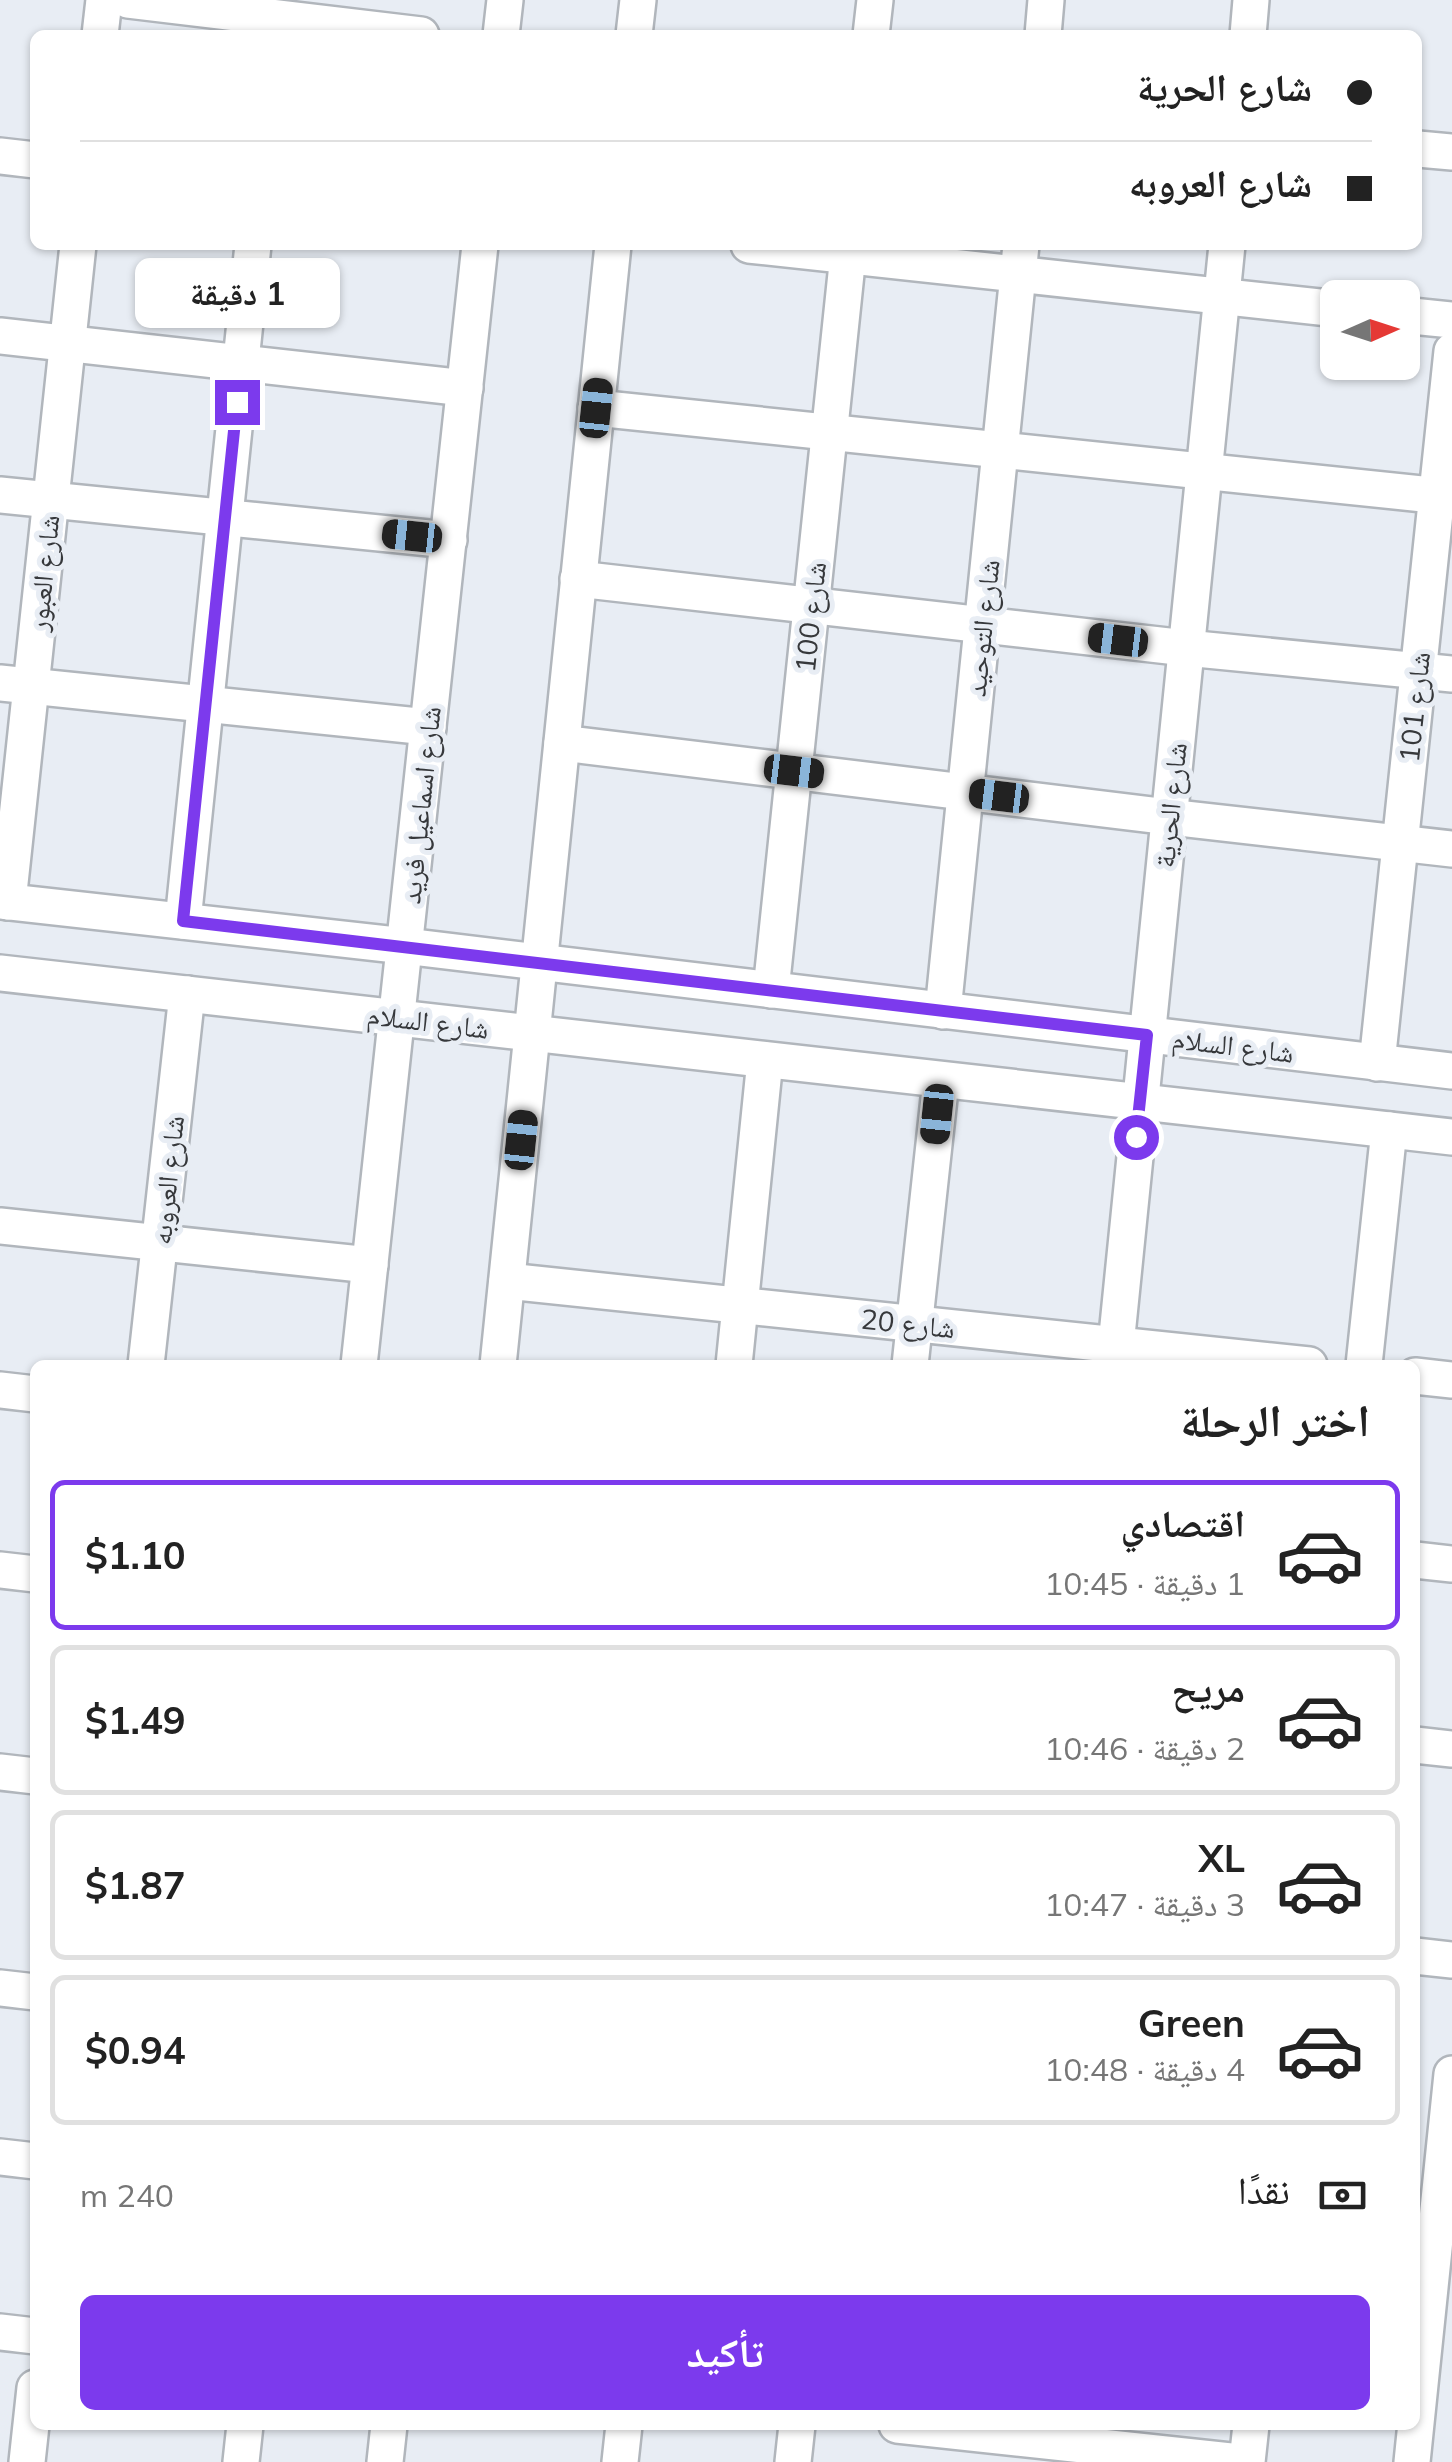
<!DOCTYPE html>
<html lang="ar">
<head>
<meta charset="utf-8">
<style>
  :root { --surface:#fff; --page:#f6f6f6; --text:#222; --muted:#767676; --line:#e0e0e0; --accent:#7c3aed }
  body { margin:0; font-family:Mulish,"Noto Naskh Arabic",sans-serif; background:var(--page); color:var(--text); direction:rtl; height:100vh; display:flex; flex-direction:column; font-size:38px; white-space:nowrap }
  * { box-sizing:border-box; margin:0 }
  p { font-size:32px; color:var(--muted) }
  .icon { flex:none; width:55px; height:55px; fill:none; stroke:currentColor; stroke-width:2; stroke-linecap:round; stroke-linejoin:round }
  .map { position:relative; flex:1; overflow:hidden; direction:ltr }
  .sheet { position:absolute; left:30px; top:1360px; width:1390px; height:1070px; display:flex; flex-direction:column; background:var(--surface); border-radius:15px; box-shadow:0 2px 8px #0004; direction:rtl }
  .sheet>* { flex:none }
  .hud { position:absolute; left:30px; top:30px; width:1392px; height:220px; border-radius:15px; box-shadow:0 2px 8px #0004; direction:rtl; display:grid; align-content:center; height:220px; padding:0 50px; background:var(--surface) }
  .needle { width:65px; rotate:87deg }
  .controls { position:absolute; left:1320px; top:280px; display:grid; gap:20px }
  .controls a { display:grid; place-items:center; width:100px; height:100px; border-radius:15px; background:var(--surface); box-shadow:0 2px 8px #0004; font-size:50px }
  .end { position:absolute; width:45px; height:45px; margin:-22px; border:12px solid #7c3aed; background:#fff; box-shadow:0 0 0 5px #fff }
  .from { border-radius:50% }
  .bubble { position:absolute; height:70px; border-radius:15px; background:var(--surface); box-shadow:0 2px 8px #0004; font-size:32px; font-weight:700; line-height:70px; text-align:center; direction:rtl }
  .car { position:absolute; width:30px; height:60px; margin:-30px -15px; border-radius:12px; box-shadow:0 0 8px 2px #0007; background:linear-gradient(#222 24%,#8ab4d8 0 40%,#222 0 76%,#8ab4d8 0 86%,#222 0) }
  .hud b { display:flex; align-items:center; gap:35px; height:95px; font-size:38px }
  .hud b+b { border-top:2px solid var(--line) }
  .hud i { width:25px; height:25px; background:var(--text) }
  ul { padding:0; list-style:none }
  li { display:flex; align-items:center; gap:30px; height:150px; margin:0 20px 15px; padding:0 30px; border:5px solid var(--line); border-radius:15px }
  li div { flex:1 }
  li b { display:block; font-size:38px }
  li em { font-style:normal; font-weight:700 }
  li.selected { border-color:var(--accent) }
  li>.icon { width:90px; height:90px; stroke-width:1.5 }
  h2 { padding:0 50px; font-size:45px; line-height:120px }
  .pay { display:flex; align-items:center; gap:25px; height:110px; padding:0 50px; font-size:38px }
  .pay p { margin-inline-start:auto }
  .primary-button { display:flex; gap:20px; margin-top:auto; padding:20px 50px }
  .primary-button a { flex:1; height:115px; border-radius:15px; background:var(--accent); color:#fff; font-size:40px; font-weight:700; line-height:115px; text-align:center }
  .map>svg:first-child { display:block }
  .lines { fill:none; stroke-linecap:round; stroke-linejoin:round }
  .minor-casing { stroke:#b1b6bc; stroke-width:40 }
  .minor { stroke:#fff; stroke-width:35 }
  .route { stroke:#7c3aed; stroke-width:12 }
  .labels { text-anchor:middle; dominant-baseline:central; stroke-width:10; stroke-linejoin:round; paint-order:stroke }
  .street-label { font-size:28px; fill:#36383b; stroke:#e8edf4 }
</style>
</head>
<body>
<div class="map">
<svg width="1452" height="2462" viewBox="0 0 1452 2462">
  <rect width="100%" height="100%" fill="#e8edf4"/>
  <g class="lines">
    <g class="minor-casing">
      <g id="minor">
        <path d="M128,0L421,35"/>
        <path d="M100,35L104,0"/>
        <path d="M501,35L505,0"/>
        <path d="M634,35L638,0"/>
        <path d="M871,35L875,0"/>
        <path d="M1043,35L1046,0"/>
        <path d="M1248,35L1251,0"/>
        <path d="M1418,149L1452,152"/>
        <path d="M0,156L35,160"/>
        <path d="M749,245L1338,309"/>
        <path d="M1402,315L1452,320"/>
        <path d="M0,336L465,388"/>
        <path d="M596,408L1452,497"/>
        <path d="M0,495L449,540"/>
        <path d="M578,579L1186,648L1452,674"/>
        <path d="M0,683L428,727"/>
        <path d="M562,743L1169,817L1452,849"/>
        <path d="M0,901L405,946L1452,1071"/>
        <path d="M8,902L78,245"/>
        <path d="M183,921L253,245"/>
        <path d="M0,973L1452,1137"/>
        <path d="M771,990L849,245"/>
        <path d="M943,1011L1021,245"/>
        <path d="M1377,1063L1452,351"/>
        <path d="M0,1226L370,1265"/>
        <path d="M507,1281L1309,1365"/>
        <path d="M146,1365L187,994"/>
        <path d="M359,1365L480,245"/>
        <path d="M498,1365L613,245"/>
        <path d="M734,1365L765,1060"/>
        <path d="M910,1365L941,1080"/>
        <path d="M1114,1365L1227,245"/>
        <path d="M1364,1365L1389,1130"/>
        <path d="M1415,1376L1452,1380"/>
        <path d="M0,1390L35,1394"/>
        <path d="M1415,1560L1452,1564"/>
        <path d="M0,1570L35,1574"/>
        <path d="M1415,1745L1452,1749"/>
        <path d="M0,1772L35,1776"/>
        <path d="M1415,1956L1452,1960"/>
        <path d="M0,1988L35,1992"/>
        <path d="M0,2157L35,2161"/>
        <path d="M0,2332L35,2336"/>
        <path d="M897,2425L1240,2462"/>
        <path d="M27,2462L35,2388"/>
        <path d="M241,2462L245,2425"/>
        <path d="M385,2462L389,2425"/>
        <path d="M620,2462L624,2425"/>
        <path d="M793,2462L797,2425"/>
        <path d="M1247,2462L1251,2425"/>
        <path d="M1412,2462L1452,2074"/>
      </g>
    </g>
    <use href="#minor" class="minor"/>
  </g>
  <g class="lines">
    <path class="route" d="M237,402L183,921L1147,1035L1136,1137"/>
  </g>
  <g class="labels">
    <g class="street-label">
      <text transform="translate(43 573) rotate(-84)">شارع العبور</text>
      <text transform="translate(810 617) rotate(-84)">شارع 100</text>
      <text transform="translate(982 628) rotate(-84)">شارع التوحيد</text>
      <text transform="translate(1414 707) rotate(-84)">شارع 101</text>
      <text transform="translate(420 805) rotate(-84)">شارع اسماعيل فريد</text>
      <text transform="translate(1170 805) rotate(-84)">شارع الحرية</text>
      <text transform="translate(428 1021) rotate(7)">شارع السلام</text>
      <text transform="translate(1233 1045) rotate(7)">شارع السلام</text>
      <text transform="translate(167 1180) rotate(-84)">شارع العروبه</text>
      <text transform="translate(908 1323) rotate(6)">شارع 20</text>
    </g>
  </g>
</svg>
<div class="controls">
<a><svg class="needle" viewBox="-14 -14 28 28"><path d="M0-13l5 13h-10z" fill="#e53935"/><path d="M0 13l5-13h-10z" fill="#767676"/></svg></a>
</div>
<i class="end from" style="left:1136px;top:1137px"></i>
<i class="end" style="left:237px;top:402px"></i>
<div class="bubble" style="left:135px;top:258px;width:205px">1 دقيقة</div>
<i class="car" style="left:596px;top:408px;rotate:6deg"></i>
<i class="car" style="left:412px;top:536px;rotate:276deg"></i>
<i class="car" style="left:1118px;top:640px;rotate:277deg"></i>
<i class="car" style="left:794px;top:771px;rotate:97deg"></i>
<i class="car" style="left:999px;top:796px;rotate:277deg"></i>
<i class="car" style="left:937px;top:1114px;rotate:186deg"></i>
<i class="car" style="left:521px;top:1140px;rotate:6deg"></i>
<div class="hud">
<b><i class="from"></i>شارع الحرية</b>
<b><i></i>شارع العروبه</b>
</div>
<section class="sheet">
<h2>اختر الرحلة</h2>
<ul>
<li class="selected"><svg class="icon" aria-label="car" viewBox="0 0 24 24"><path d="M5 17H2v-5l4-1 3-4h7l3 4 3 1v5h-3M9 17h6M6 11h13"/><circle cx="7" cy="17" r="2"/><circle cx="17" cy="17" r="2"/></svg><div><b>اقتصادي</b><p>1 دقيقة · 10:45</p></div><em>$1.10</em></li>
<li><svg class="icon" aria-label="car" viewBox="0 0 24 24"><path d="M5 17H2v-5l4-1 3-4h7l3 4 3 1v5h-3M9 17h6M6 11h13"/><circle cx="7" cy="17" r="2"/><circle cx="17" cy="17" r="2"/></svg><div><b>مريح</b><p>2 دقيقة · 10:46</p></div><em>$1.49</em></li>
<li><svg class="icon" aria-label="car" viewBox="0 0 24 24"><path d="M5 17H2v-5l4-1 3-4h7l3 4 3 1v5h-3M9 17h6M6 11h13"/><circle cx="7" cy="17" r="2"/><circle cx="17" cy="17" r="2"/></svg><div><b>XL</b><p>3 دقيقة · 10:47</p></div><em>$1.87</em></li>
<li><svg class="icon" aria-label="car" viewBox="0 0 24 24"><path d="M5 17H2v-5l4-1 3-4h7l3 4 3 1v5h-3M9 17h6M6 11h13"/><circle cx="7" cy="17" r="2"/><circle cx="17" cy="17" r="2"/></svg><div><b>Green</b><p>4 دقيقة · 10:48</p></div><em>$0.94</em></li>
</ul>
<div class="pay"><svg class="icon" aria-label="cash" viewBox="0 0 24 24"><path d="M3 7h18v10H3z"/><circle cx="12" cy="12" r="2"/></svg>نقدًا<p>240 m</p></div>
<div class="primary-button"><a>تأكيد</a></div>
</section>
</div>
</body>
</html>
